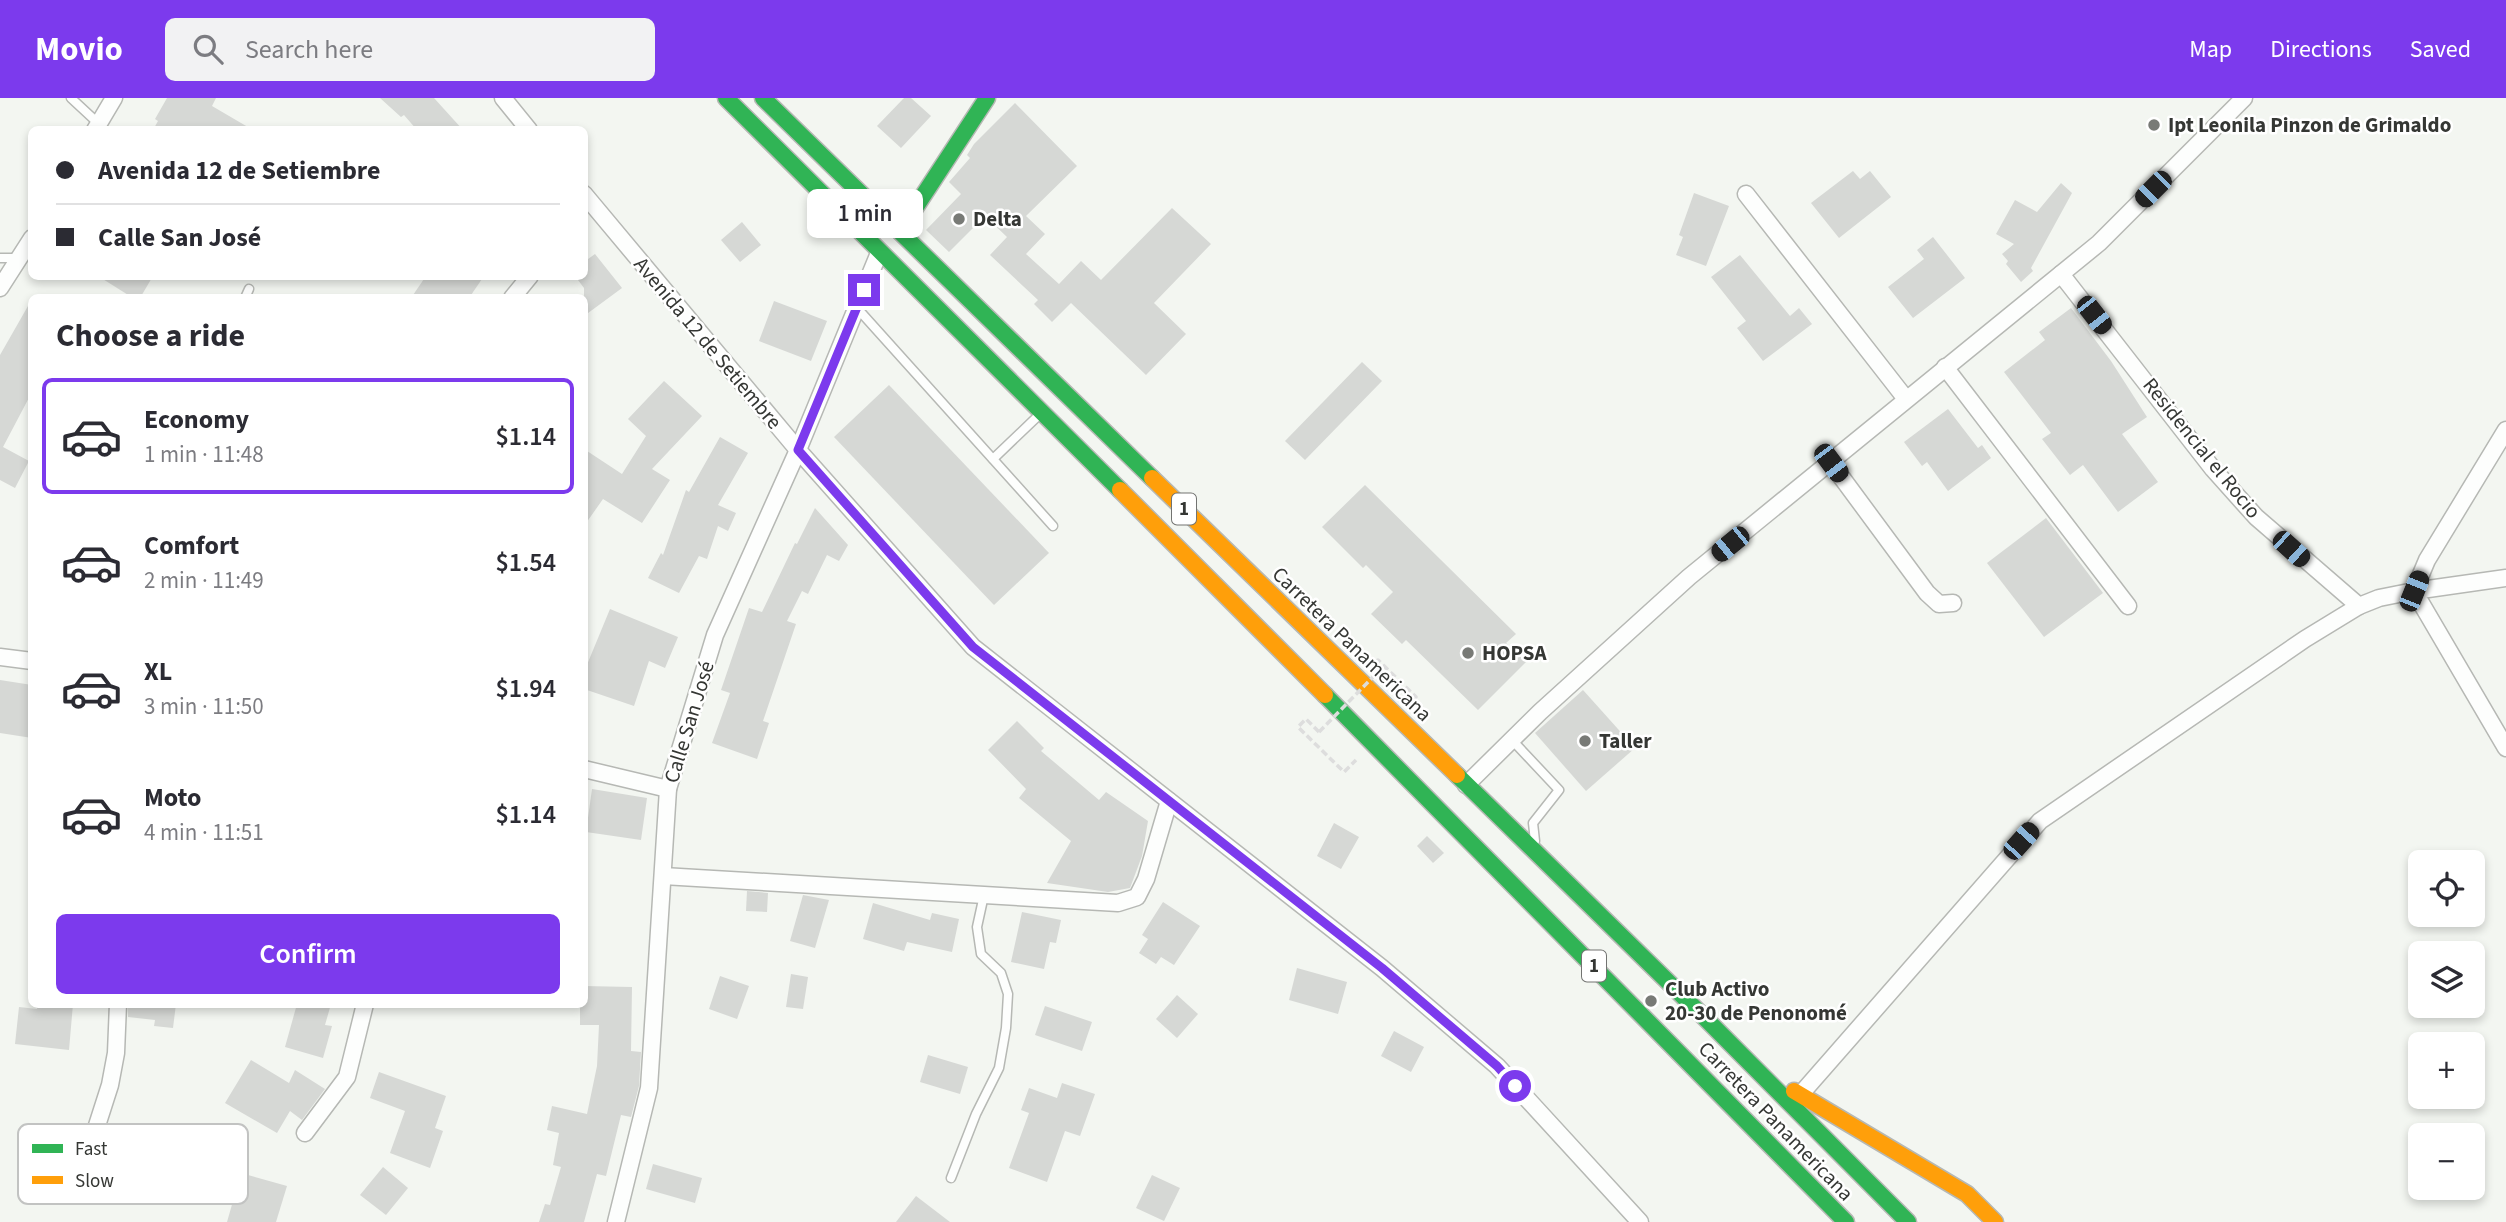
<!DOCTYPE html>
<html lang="en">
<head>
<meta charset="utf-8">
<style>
  :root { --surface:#fff; --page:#f2f2f3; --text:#2b2b33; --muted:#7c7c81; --line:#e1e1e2; --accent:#7c3aed }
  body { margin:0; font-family:"Source Sans 3",sans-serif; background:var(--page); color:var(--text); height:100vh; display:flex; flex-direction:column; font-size:26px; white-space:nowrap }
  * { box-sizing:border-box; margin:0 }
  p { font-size:23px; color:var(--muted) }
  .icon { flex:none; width:38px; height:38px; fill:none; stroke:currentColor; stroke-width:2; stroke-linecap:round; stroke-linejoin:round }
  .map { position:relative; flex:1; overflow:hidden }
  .drawer { position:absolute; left:28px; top:196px; width:560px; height:714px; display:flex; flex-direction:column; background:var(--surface); border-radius:10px; box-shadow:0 4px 10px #0003 }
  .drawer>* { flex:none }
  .hud { position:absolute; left:28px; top:28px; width:560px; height:154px; border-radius:10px; box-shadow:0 4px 10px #0003; display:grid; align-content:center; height:154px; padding:0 28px; background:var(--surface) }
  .fabs { position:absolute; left:2408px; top:752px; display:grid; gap:14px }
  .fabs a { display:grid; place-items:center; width:77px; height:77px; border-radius:10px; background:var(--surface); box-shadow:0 4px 10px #0003; font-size:35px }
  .end { position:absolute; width:32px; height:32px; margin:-16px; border:9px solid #7c3aed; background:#fff; box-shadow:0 0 0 4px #fff }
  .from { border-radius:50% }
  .bubble { position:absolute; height:49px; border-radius:10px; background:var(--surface); box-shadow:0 4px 10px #0003; font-size:23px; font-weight:600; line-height:49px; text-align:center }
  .car { position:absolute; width:21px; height:42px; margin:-21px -10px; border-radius:9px; box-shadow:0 0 5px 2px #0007; background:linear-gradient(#222 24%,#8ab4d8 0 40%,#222 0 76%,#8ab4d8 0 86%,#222 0) }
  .hud b { display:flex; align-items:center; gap:24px; height:66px; font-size:26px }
  .hud b+b { border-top:2px solid var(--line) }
  .hud i { width:18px; height:18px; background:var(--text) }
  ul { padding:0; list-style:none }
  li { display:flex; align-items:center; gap:21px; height:116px; margin:0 14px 10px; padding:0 14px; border:4px solid transparent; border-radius:10px }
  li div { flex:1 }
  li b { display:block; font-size:26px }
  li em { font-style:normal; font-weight:600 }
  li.on { border-color:var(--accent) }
  li>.icon { width:63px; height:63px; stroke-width:1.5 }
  h2 { padding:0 28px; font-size:32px; line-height:84px }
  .cta { display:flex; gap:14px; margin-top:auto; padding:14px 28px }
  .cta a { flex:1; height:80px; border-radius:10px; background:var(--accent); color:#fff; font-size:28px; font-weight:600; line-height:80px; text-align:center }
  header { display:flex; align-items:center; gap:42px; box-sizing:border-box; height:98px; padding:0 35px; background:var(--accent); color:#fff }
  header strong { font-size:33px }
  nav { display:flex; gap:38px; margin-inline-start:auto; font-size:24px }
  .search { width:490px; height:63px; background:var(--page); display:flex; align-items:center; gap:18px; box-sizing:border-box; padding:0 24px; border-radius:10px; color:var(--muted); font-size:26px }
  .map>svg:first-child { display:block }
  .building { fill:#d6d8d5 }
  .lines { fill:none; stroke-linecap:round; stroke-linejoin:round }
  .lane-casing { stroke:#b6b8b4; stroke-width:11 }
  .street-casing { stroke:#b6b8b4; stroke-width:19 }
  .fast-casing { stroke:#b6b8b4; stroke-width:19 }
  .slow-casing { stroke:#b6b8b4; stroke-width:19 }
  .path { stroke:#ddd; stroke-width:3.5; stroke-dasharray:7 3.5; stroke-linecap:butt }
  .lane { stroke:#fdfefd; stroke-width:8 }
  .street { stroke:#fdfefd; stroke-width:16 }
  .fast { stroke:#30b455; stroke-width:16 }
  .slow { stroke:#ff9f0a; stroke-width:16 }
  .path-bridge { stroke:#ddd; stroke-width:3.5; stroke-dasharray:7 3.5; stroke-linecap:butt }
  .route { stroke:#7c3aed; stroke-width:9 }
  .poi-dot { fill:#787a76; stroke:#fff; stroke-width:2.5 }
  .labels { text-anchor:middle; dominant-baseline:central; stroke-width:5; stroke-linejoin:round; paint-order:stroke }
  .shield { fill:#fff; stroke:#727371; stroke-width:2 }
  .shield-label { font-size:19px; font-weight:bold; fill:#353734 }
  .poi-label { font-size:21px; font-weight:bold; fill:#353734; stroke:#fff; text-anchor:start }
  .street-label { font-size:21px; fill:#353734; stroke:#fff }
  .key { fill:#fff; stroke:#c2c3c2; stroke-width:2 }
  .key-label { font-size:19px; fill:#353734 }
</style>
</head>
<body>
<header>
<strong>Movio</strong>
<div class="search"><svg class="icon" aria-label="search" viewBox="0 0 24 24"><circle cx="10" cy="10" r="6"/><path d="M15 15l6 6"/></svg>Search here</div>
<nav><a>Map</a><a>Directions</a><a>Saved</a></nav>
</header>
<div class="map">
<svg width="2506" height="1124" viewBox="0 0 2506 1124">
  <rect width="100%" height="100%" fill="#f3f6f1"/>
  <g class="building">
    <path d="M167,0H216L212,8L253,32H153L158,23L155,21Z"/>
    <path d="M380,0H434L463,32H417L404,17L401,19Z"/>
    <path d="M904,0H911L931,18L901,50L877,28Z"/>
    <path d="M1015,5L1077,68L1026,118L1045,136L1026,156L1059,186L1081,163L1101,182L1172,110L1211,146L1154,205L1186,236L1146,277L1071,205L1052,224L1034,206L1038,202L990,157L1007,139L985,118L949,154L926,132L961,96L949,84L970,60L967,57L974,46Z"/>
    <path d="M1853,73L1860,81L1870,73L1891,99L1839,140L1811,105Z"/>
    <path d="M2061,85L2072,95L2031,170L2033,173L2021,184L2006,166L2008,163L2002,156L2014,146L1996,136L2015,102L2037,114Z"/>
    <path d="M1694,95L1729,108L1706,168L1676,157L1683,139L1679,137Z"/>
    <path d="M742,124L761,147L740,164L721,142Z"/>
    <path d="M1933,139L1965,180L1913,220L1888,189L1924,161L1917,152Z"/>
    <path d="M595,156L622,190L584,218V190L575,178H584V164Z"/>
    <path d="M1740,157L1790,218L1799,210L1812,226L1763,263L1737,230L1746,223L1711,179Z"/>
    <path d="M98,178H153L140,200H133Z"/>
    <path d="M426,178H484L469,200H411Z"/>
    <path d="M32,201V294L3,349L29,363L15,390L0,382V257Z"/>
    <path d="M774,203L827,223L811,263L759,243Z"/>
    <path d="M2071,210L2111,263L2147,319L2122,336L2158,384L2118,414L2083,367L2070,377L2042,341L2051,335L2004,274L2045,242L2039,234Z"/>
    <path d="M1362,264L1382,283L1305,362L1285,343Z"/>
    <path d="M664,283L702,318L652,371L670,382L642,425L603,401L584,428V351L622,376L646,338L628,321Z"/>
    <path d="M889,287L1049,455L994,507L834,339Z"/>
    <path d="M1948,311L1978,350L1982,347L1991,360L1948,393L1927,364L1922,368L1904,344Z"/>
    <path d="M720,339L748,355L718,407L736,415L728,433L718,428L707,461L699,458L679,495L648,480L661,455L663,457L686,392L689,394Z"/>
    <path d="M1365,387L1516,536L1506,545L1526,564L1478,612L1406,542L1402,546L1371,516L1393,494L1366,467L1363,470L1322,429Z"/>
    <path d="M815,410L848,447L839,463L827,457L808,496L802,493L787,523L796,526L763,623L769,625L757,661L712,645L730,595L721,592L749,510L762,514L795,445L797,446Z"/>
    <path d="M2046,420L2103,495L2044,539L1987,465Z"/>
    <path d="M610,511L678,539L665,570L649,563L634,608L584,591V574Z"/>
    <path d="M0,582L32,587V640L0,635Z"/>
    <path d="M1583,592L1635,650L1586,693L1535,635Z"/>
    <path d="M1017,623L1044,650L1041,653L1099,702L1106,694L1148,723L1142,758L1130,790L1108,794L1047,785L1071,743L1019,700L1026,691L988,652Z"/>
    <path d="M592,691L647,700L641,742L586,734Z"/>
    <path d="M1334,725L1359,739L1341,771L1317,758Z"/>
    <path d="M1427,738L1444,755L1433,765L1417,748Z"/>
    <path d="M747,793L768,795L767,814L746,813Z"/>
    <path d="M803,797L829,802L815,850L790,843Z"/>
    <path d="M1163,804L1200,828L1174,867L1161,859L1156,866L1139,855L1148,841L1142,837Z"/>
    <path d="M873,805L930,822L932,815L959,821L952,854L907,844L904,853L863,841Z"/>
    <path d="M1022,814L1061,822L1056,845L1050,844L1044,871L1011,864Z"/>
    <path d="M1297,870L1347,884L1338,916L1289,902Z"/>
    <path d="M791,876L808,879L803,911L786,909Z"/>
    <path d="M720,878L749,888L737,921L709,911Z"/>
    <path d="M584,888L632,889L631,953L641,954L639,988L631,1019L621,1017L606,1078L597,1076L584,1124H539L545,1106L550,1107L561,1069L553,1067L559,1035L547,1032L552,1008L587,1016L597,968L599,927H580V906H584Z"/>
    <path d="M1177,897L1198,916L1177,940L1156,921Z"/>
    <path d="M38,906H73L69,952L15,946L19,909L37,911Z"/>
    <path d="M128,906H176L173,930L154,928L155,922L128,919Z"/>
    <path d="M297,906H331L325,927L332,928L323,960L285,949Z"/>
    <path d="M1045,908L1092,924L1082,953L1035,937Z"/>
    <path d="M1394,933L1424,949L1411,974L1381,958Z"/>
    <path d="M928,957L968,969L960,996L920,984Z"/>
    <path d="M251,962L289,985L295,972L325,991L302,1022L290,1013L277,1035L225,1005Z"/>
    <path d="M379,974L446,998L435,1030L443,1033L430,1070L390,1055L405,1013L370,1000Z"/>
    <path d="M1062,985L1095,996L1080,1038L1065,1033L1047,1084L1009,1070L1029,1015L1021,1012L1029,990L1057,1000Z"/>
    <path d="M653,1066L702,1080L695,1105L646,1091Z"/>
    <path d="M383,1069L408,1090L386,1117L360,1097Z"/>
    <path d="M241,1075L287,1088L276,1124H227Z"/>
    <path d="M1152,1077L1180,1090L1164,1123L1136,1110Z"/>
    <path d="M916,1098L950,1124H896Z"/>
  </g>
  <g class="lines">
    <g class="lane-casing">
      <g id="lane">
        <path d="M71,0L99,26"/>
        <path d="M0,160H19"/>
        <path d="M245,200L249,191"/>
        <path d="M857,210L1053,428"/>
        <path d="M993,361L1039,317"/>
        <path d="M1512,642L1559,692L1533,725L1535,743"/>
        <path d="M951,1080L976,1016L999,970L1006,930L1008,896L1001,875L981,856L977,829L984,797"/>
      </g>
    </g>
    <g class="street-casing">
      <g id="street">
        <path d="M503,0L529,32"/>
        <path d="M95,32L114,0"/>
        <path d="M584,96L798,352L973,549L1382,870L1497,968L1640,1124"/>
        <path d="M1746,96L1906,301"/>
        <path d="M2061,176L2213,371L2256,419L2359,508"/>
        <path d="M0,190L32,140"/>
        <path d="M512,200L530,178"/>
        <path d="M1945,269L2128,508"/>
        <path d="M1831,365L1927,495L1939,506L1953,505"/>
        <path d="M2506,480L2414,493L2506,650"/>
        <path d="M0,559L32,563"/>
        <path d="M584,671L668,691"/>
        <path d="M1466,687L1540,614L1689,479L2099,145L2244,0"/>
        <path d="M663,778L1118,805L1137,799L1146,781L1169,703"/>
        <path d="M1800,997L2040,723L2305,541L2359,508L2379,500L2414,493L2427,462L2506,332"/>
        <path d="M305,1035L347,979L365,906"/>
        <path d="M98,1086L93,1040L110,987L116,955L118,906"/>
        <path d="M616,1124L649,990L668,691L715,537L798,352L879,155"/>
      </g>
    </g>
    <g class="fast-casing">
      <g id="fast">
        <path d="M726,0L1120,392"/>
        <path d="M763,0L1152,380"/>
        <path d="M900,133L987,0"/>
        <path d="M1325,597L1846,1124"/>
        <path d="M1457,677L1706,921L1908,1124"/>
      </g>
    </g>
    <g class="slow-casing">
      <g id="slow">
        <path d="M1152,380L1457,677"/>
        <path d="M1120,392L1325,597"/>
        <path d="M1794,993L1967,1096L1995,1124"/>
      </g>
    </g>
    <g class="path">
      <path d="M1375,564L1378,562L1416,599L1412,603"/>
      <path d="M1319,634L1306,621L1298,629L1344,674L1356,662"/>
    </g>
    <use href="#lane" class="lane"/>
    <use href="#street" class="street"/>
    <use href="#fast" class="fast"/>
    <use href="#slow" class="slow"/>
    <path class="path-bridge" d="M1319,634L1379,573"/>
  </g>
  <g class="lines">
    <path class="route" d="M864,192L798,352L973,549L1382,870L1497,968L1515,988"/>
  </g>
  <g class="poi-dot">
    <circle cx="2154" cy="27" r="7"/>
    <circle cx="959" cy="121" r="7"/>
    <circle cx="1468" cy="555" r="7"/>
    <circle cx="1585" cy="643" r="7"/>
    <circle cx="1651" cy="903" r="7"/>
  </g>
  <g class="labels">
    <g class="shield">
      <rect x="1172" y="395.5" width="24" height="31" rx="5"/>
      <rect x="1582" y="852.5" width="24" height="31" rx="5"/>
    </g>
    <g class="shield-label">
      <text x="1184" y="411">1</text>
      <text x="1594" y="868">1</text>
    </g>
    <g class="poi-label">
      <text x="2168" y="27">Ipt Leonila Pinzon de Grimaldo</text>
      <text x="973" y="121">Delta</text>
      <text x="1482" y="555">HOPSA</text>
      <text x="1599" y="643">Taller</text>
      <text x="1665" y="891">Club Activo<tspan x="1665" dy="24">20-30 de Penonomé</tspan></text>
    </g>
    <g class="street-label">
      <text transform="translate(708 245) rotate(50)">Avenida 12 de Setiembre</text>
      <text transform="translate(2202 350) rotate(51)">Residencial el Rocio</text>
      <text transform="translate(1352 546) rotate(44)">Carretera Panamericana</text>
      <text transform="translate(689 624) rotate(-73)">Calle San José</text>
      <text transform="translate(1776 1023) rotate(46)">Carretera Panamericana</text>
    </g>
  </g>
  <rect x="18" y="1026" width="230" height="80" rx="10" class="key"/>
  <rect x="32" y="1046" width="31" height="9" fill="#30b455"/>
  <rect x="32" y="1078" width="31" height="8" fill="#ff9f0a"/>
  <g class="key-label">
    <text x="75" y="1057">Fast</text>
    <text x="75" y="1089">Slow</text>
  </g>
</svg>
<div class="fabs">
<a><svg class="icon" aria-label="locate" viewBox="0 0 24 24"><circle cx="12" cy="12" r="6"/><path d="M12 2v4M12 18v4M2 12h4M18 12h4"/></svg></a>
<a><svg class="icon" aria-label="layers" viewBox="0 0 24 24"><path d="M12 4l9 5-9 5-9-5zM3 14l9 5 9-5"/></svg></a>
<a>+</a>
<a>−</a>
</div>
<i class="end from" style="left:1515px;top:988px"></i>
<i class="end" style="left:864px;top:192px"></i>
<div class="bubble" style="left:807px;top:91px;width:116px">1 min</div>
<i class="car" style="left:2153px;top:91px;rotate:225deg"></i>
<i class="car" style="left:2094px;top:217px;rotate:142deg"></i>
<i class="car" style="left:1831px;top:365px;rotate:143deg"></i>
<i class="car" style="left:1730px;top:446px;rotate:231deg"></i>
<i class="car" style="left:2291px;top:451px;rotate:132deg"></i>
<i class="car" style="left:2414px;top:493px;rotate:22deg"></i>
<i class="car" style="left:2021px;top:743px;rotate:42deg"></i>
<div class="hud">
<b><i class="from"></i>Avenida 12 de Setiembre</b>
<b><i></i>Calle San José</b>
</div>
<section class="drawer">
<h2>Choose a ride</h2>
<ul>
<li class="on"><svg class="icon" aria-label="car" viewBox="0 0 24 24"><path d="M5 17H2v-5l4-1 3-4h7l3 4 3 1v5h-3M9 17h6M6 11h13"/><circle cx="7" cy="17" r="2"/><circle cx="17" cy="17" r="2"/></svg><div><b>Economy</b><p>1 min · 11:48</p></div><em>$1.14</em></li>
<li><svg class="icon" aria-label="car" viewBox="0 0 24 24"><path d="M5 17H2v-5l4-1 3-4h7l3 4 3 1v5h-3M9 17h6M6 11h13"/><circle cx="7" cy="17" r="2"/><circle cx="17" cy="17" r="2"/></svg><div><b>Comfort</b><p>2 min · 11:49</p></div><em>$1.54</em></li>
<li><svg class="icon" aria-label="car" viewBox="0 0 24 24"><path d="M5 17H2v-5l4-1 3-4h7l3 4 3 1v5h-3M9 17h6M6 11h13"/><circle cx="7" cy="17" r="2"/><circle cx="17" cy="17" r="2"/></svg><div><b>XL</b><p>3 min · 11:50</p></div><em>$1.94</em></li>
<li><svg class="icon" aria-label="car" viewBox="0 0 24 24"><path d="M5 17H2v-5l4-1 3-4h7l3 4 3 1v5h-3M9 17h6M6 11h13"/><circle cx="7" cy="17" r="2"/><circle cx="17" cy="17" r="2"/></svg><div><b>Moto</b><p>4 min · 11:51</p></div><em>$1.14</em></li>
</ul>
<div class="cta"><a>Confirm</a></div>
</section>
</div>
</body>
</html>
